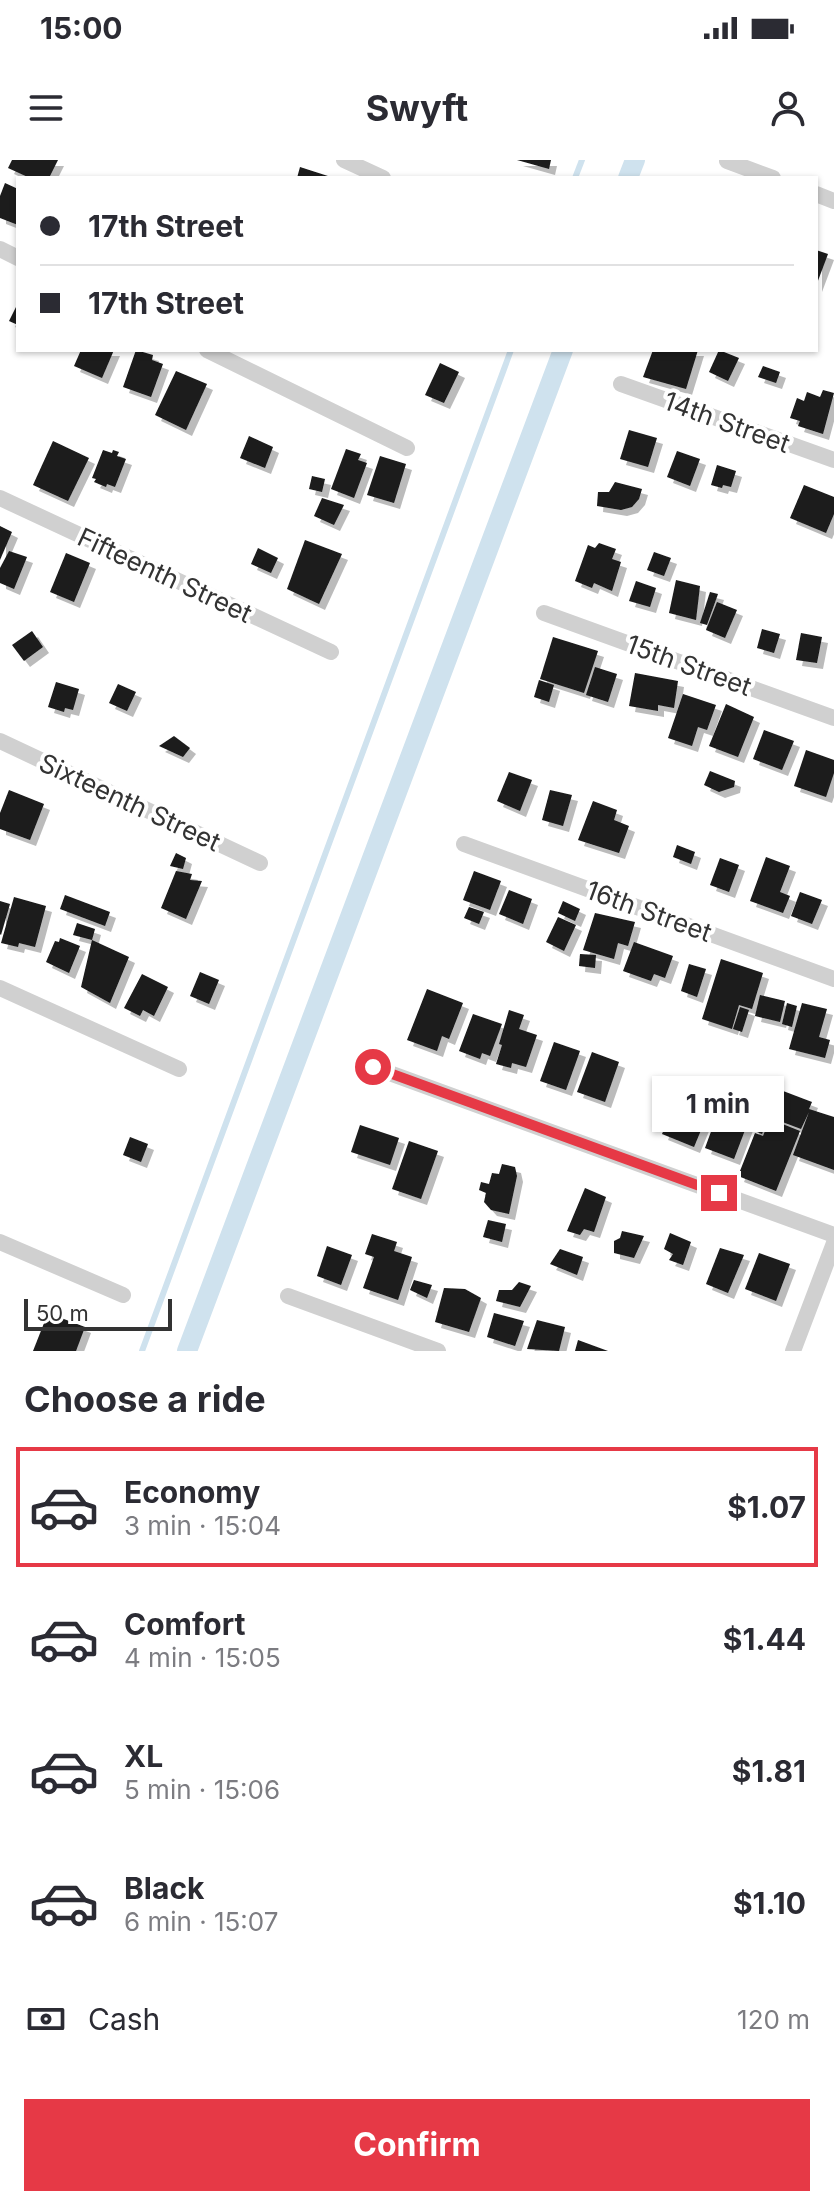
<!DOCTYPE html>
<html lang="en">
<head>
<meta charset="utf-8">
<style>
  :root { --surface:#fff; --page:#f7f7f7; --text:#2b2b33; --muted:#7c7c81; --line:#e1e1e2; --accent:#e63946 }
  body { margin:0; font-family:Inter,sans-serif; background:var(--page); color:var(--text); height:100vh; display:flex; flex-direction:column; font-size:30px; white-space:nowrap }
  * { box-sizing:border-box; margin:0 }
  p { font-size:26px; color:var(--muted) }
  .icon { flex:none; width:44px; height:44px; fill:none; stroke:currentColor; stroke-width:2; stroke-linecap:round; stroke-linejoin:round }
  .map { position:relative; height:1191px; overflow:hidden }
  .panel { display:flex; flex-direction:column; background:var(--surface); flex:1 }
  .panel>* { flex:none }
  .hud { position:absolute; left:16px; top:16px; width:802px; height:176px; border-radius:0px; box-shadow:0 2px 6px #0004; display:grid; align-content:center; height:176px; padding:0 24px; background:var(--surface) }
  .scale { position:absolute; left:24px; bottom:20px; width:148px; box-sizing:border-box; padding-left:8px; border:4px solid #333; border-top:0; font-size:22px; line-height:28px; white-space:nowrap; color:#333; -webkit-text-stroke:6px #fff; paint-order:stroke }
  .end { position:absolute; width:36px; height:36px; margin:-18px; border:10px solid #e63946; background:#fff; box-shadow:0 0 0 4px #fff }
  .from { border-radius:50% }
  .bubble { position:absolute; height:56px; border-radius:0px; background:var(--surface); box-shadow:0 2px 6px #0004; font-size:26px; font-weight:700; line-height:56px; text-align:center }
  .hud b { display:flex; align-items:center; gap:28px; height:76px; font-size:30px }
  .hud b+b { border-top:2px solid var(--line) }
  .hud i { width:20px; height:20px; background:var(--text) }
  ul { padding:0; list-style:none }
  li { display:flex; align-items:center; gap:24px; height:120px; margin:0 16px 12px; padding:0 8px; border:4px solid transparent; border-radius:0px }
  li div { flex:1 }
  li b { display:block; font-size:30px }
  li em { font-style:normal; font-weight:700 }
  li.current { border-color:var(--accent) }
  li>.icon { width:72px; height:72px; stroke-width:1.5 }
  h2 { padding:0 24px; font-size:36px; line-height:96px }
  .pay { display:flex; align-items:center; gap:20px; height:88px; padding:0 24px; font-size:30px }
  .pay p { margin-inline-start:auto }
  .cta { display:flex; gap:16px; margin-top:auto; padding:16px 24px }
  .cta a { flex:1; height:92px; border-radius:0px; background:var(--accent); color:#fff; font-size:32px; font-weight:700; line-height:92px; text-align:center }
  .status { display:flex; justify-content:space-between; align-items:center; height:56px; padding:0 40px; background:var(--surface); direction:ltr }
  .status svg { height:22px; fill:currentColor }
  header { display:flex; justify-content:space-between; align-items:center; height:104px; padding:0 24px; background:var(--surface); font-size:36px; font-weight:700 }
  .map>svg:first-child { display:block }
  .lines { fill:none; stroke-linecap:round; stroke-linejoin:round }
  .stream { stroke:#cfe2ee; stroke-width:6 }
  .canal { stroke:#cfe2ee; stroke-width:20 }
  .building { fill:#1a1a1a; filter:url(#shadow) }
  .street { stroke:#d0d0d0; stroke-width:16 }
  .route { stroke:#e63946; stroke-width:10 }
  .labels { text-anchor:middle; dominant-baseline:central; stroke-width:8; stroke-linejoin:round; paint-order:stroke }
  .street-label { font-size:26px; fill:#333; stroke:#fff }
</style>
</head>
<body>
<div class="status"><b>15:00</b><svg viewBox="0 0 49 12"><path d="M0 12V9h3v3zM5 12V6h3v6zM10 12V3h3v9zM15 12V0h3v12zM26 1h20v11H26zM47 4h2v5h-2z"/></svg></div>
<header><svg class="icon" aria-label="menu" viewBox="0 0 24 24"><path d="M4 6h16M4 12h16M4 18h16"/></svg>Swyft<svg class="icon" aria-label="person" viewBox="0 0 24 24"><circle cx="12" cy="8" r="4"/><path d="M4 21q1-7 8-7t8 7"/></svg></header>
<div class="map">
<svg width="834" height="1191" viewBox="0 0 834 1191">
  <defs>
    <filter id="shadow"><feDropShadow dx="6" dy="6" stdDeviation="0" flood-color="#0004"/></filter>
  </defs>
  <rect width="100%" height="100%" fill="#fff"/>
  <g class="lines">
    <g class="stream">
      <path d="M575,18L582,0"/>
      <path d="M142,1191L511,190"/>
    </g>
    <g class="canal">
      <path d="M628,18L635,0"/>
      <path d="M187,1191L563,190"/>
    </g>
  </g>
  <g class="building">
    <path d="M12,0H58L49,18H30L8,8Z"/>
    <path d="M517,0H551L549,9Z"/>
    <path d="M300,7L331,17L330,18H297Z"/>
    <path d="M5,23L18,29V65L0,58V36Z"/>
    <path d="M816,90L828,94L816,126Z"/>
    <path d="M18,143V165L9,161Z"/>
    <path d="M81,190H114L102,218L74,206Z"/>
    <path d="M136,190L153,195L152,200L163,204L151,237L123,227Z"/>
    <path d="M653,190H698L686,229L643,217Z"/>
    <path d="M719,190L739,198L728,221L709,212Z"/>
    <path d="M440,203L459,212L444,243L425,235Z"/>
    <path d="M763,206L780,212L776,223L758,217Z"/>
    <path d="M176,211L207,224L186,270L155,255Z"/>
    <path d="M823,230L834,233L823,274L798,266L800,261L790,258L797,238L804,241L807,232L820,237Z"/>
    <path d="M629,270L657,278L648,307L620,299Z"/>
    <path d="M249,276L273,287L265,308L240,298Z"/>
    <path d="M53,281L89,298L68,341L33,325Z"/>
    <path d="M346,289L361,294L358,300L367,303L354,338L331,329Z"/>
    <path d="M103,290L112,293L113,290L119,292L117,296L126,299L115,327L107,324L106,327L94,322L96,319L92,318Z"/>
    <path d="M677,291L700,299L690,326L667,317Z"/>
    <path d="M380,296L406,304L394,343L367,335Z"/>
    <path d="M717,305L736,311L731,327L723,325L722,328L711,325Z"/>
    <path d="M312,316L325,319L322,332L309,329Z"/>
    <path d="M615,322L642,329L639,339L632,347L621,350L597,346L598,332H609Z"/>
    <path d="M804,325L834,337V354L826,373L790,358Z"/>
    <path d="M322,338L344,345L334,365L314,356Z"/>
    <path d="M0,366L12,372L0,400Z"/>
    <path d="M305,380L342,394L319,444L287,429Z"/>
    <path d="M599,383L616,389L612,399L621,402L612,431L594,423L592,428L575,421L588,385L595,388Z"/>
    <path d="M258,388L278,398L271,413L251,404Z"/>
    <path d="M9,391L27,397L14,429L0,423V408Z"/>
    <path d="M654,392L671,398L664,416L647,410Z"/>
    <path d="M66,393L90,403L74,442L50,432Z"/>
    <path d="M676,420L700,426L696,460L669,453Z"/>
    <path d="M636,421L656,428L650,447L629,441Z"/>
    <path d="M710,432L718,434L707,465L700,463Z"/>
    <path d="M717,442L737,450L725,478L706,470Z"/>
    <path d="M762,469L780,474L774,493L757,488Z"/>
    <path d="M32,471L43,487L24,501L12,485Z"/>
    <path d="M801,473L822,477L817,503L796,500Z"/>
    <path d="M553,477L598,491L584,533L540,519Z"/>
    <path d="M595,507L617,514L608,542L586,535Z"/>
    <path d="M635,513L678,521L674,548L658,545V551L629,546Z"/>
    <path d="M539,520L554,525L549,542L534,537Z"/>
    <path d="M56,522L79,529L73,550L65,548L64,552L48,547Z"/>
    <path d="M118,524L136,532L127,551L109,543Z"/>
    <path d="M683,534L716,545L707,570L698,567L692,586L668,578Z"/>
    <path d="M726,544L754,557L738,597L709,586Z"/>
    <path d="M764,570L794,581L782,610L753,599Z"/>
    <path d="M174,576L190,588L183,597L159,586Z"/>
    <path d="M806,590L834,600V613L826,637L794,626Z"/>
    <path d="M710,611L735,621L734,627L719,632L704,625Z"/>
    <path d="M509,612L532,620L520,651L497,641Z"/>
    <path d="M9,630L44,644L30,680L0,669V653Z"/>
    <path d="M550,630L572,635L563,666L542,660Z"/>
    <path d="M593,641L617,650L614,660L629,666L619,693L578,680Z"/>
    <path d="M677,685L695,692L691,704L673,697Z"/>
    <path d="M176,693L186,698L183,709L170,706Z"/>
    <path d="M766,697L790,706L780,732L790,736L783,753L750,741Z"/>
    <path d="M720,698L739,705L729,732L710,725Z"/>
    <path d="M176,711L192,714L190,720L202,721L186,759L161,748Z"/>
    <path d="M474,711L501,721L490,750L463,740Z"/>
    <path d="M509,730L532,739L523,764L499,754Z"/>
    <path d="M800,732L822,740L812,764L791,756Z"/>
    <path d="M65,735L110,752L105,766L60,749Z"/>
    <path d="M14,737L46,746L35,787L19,783L18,787L1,783Z"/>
    <path d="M0,741L10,744L1,775L0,774Z"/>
    <path d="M563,741L580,749L575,761L558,753Z"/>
    <path d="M469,747L484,752L479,764L464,758Z"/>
    <path d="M595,753L635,762L628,786L618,783L614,799L583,790Z"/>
    <path d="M558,757L576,765L564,791L546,782Z"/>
    <path d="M77,763L95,769L92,780L129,797L110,843L81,827L92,780L73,775Z"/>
    <path d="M60,778L80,786L69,813L46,802L55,781L59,782Z"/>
    <path d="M634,782L673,796L665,818L654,814L651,821L623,811Z"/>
    <path d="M580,794L596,795L595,808L579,806Z"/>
    <path d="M721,799L763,813L752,849L739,845L732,869L702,859Z"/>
    <path d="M689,804L706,809L697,837L681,831Z"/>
    <path d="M200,812L219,820L209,844L190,836Z"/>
    <path d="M142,814L168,827L154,856L143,850L140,856L124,848Z"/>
    <path d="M427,829L463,843L449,879L442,876L437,891L407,880Z"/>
    <path d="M760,835L785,841L780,862L755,856Z"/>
    <path d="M787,843L797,846L792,867L782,864Z"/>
    <path d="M802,843L827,849L819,877L830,880L825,898L789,889Z"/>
    <path d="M740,847L749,850L742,872L733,869Z"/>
    <path d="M509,850L524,855L519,869L537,875L526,907L512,903L511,908L496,904L502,885L499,884Z"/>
    <path d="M473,854L502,864L490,896L482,893L480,899L459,891Z"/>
    <path d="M554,882L580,891L566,930L540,921Z"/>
    <path d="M592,892L619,902L605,942L577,932Z"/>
    <path d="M770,926L812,942L809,949L834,957V1010L793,995L809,952L801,969L764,955L768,958L762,974L752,970Z"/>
    <path d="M679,933L711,946L694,987L662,974Z"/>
    <path d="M734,934L747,939L742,954L750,957L734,999L705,988L720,947L728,950Z"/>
    <path d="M770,959L800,971L776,1031L738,1016L755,973L763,976Z"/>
    <path d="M360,965L399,978L390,1005L351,992Z"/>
    <path d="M130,977L148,984L141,1002L123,995Z"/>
    <path d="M409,981L438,991L421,1039L392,1029Z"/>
    <path d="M502,1004L515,1007L517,1016L509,1054L491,1050L484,1042L486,1033L479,1030L481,1022L489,1024L492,1013L499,1014Z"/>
    <path d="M585,1028L606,1037L594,1072L584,1069L580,1075L567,1071Z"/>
    <path d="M488,1060L506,1064L502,1082L483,1077Z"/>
    <path d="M622,1071L644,1076L634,1098L614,1093V1081L620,1078Z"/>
    <path d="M670,1073L691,1082L683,1105L669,1100L673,1094L664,1089Z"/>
    <path d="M372,1074L397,1082L394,1091L412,1097L398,1140L363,1128L374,1097L365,1094Z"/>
    <path d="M327,1086L352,1095L341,1125L317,1116Z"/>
    <path d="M720,1088L744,1095L728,1133L706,1124Z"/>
    <path d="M560,1089L583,1097L577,1115L550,1104Z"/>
    <path d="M759,1093L790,1104L776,1141L745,1129Z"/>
    <path d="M414,1120L432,1125L427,1138L410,1130Z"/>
    <path d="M519,1122L531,1126L520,1147L496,1141L499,1130H512Z"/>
    <path d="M444,1128L465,1129L481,1138L469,1172L435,1162Z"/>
    <path d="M48,1153L85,1167L76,1191H33Z"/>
    <path d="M494,1153L524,1161L515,1186L487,1177Z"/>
    <path d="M537,1160L565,1167L559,1191L527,1189Z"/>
    <path d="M578,1180L608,1191H575Z"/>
  </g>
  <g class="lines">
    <g class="street">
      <path d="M344,0L383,18"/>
      <path d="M727,1L773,18"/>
      <path d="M816,34L834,41"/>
      <path d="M0,89L18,98"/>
      <path d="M207,190L407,288"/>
      <path d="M621,224L834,300"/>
      <path d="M0,338L331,492"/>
      <path d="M544,453L834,558"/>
      <path d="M0,581L260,703"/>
      <path d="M464,684L834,819"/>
      <path d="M0,828L179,909"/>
      <path d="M373,907L834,1075"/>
      <path d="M0,1082L123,1135"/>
      <path d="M288,1136L438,1191"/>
      <path d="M793,1191L834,1083"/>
    </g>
  </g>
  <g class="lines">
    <path class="route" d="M373,907L719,1033"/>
  </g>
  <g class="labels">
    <g class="street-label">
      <text transform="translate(727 262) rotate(20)">14th Street</text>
      <text transform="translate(165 415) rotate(25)">Fifteenth Street</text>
      <text transform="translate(689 505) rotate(20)">15th Street</text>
      <text transform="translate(130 642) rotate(25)">Sixteenth Street</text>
      <text transform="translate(649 751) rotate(20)">16th Street</text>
    </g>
  </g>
</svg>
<div class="scale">50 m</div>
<i class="end from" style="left:373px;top:907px"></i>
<i class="end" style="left:719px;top:1033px"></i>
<div class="bubble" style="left:652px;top:916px;width:132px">1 min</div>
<div class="hud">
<b><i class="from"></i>17th Street</b>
<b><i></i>17th Street</b>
</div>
</div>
<section class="panel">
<h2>Choose a ride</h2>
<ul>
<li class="current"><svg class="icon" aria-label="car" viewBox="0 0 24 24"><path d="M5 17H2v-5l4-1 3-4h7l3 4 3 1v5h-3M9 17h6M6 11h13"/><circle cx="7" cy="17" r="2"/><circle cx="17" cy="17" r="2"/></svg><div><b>Economy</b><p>3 min · 15:04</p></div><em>$1.07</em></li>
<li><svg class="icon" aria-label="car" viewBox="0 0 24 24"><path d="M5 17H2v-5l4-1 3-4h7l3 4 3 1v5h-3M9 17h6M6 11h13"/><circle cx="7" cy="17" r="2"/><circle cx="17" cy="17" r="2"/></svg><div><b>Comfort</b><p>4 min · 15:05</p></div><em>$1.44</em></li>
<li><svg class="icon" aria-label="car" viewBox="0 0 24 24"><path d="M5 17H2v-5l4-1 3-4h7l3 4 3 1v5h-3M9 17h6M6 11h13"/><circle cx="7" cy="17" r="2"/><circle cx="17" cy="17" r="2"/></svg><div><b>XL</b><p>5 min · 15:06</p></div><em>$1.81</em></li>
<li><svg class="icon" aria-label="car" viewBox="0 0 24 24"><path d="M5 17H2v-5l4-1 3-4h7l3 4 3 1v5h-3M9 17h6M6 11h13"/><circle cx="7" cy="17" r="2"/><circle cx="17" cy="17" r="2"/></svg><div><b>Black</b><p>6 min · 15:07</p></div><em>$1.10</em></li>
</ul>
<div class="pay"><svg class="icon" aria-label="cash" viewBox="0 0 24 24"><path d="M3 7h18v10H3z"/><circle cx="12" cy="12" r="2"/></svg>Cash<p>120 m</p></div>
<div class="cta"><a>Confirm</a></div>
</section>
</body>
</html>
